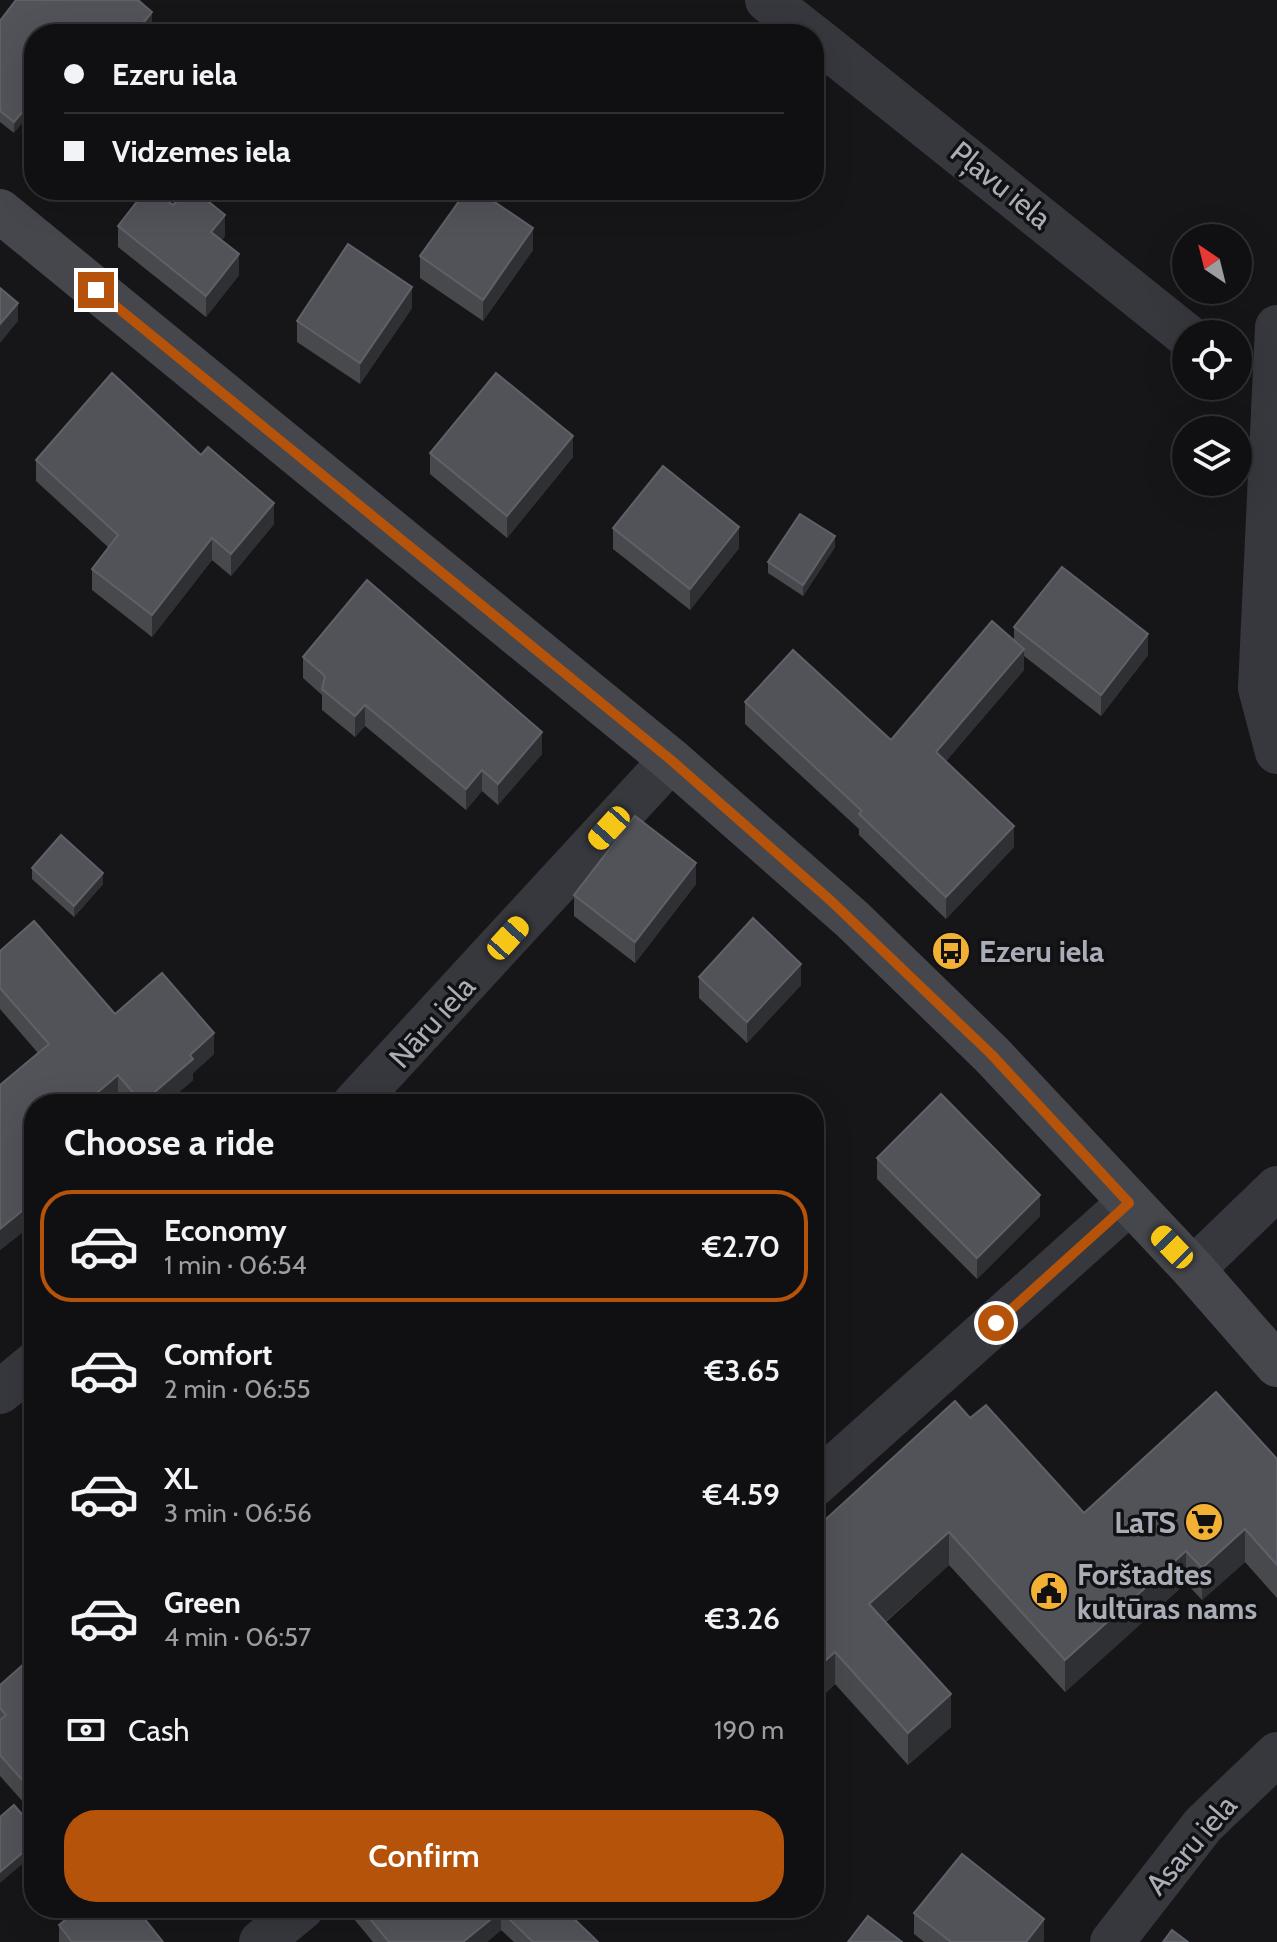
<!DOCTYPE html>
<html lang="en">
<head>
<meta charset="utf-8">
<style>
  :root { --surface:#101012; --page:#19191b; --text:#f1f3f6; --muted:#9c9d9f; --line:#303032; --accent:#b45309 }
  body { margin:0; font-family:Cabin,sans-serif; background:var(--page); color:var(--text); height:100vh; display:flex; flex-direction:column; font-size:30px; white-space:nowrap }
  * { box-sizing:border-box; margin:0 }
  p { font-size:26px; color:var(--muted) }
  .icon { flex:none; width:44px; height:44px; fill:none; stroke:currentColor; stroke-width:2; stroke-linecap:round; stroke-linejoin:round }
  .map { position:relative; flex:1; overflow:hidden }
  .panel { position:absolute; left:24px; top:1094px; width:800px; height:824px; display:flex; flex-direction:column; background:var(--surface); border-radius:32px; box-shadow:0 8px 32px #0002,0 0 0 2px var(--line) }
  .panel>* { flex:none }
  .banner { position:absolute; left:24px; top:24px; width:800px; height:176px; border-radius:32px; box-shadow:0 8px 32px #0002,0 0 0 2px var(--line); display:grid; align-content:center; height:176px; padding:0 40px; background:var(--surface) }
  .needle { width:52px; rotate:325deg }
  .controls { position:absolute; left:1172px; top:224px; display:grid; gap:16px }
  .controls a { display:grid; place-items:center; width:80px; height:80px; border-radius:50%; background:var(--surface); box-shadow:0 8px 32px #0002,0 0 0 2px var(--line); font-size:40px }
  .end { position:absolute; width:36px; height:36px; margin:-18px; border:10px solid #b45309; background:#fff; box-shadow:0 0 0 4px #fff }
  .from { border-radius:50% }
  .car { position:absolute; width:24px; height:48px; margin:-24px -12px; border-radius:10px; box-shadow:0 0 6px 2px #0007; background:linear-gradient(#f5c518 24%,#345 0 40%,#f5c518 0 76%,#345 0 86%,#f5c518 0) }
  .banner b { display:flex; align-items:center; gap:28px; height:76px; font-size:30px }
  .banner b+b { border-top:2px solid var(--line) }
  .banner i { width:20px; height:20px; background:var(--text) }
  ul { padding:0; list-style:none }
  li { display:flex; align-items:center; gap:24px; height:112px; margin:0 16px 12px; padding:0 24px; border:4px solid transparent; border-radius:32px }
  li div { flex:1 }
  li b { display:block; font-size:30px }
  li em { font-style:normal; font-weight:600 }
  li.on { border-color:var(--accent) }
  li>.icon { width:72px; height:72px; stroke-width:1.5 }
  h2 { padding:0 40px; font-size:36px; line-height:96px }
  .pay { display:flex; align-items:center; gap:20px; height:88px; padding:0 40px; font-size:30px }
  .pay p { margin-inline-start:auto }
  .primary-button { display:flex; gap:16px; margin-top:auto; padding:16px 40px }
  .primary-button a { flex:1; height:92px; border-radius:32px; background:var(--accent); color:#fff; font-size:32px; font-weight:600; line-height:92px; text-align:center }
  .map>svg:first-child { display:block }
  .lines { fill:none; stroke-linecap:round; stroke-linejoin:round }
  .street { stroke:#37383d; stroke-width:44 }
  .secondary { stroke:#45474d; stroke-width:44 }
  .wall { fill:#47494d }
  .shaded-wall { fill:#2f3033 }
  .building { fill:#525359; stroke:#5f6168; stroke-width:2 }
  .route { stroke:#b45309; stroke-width:10 }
  .labels { text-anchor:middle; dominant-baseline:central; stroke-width:7; stroke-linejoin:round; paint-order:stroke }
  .street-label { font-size:30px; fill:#a8adb8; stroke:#111113 }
  .poi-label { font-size:30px; font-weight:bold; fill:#a8adb8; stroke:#111113; text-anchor:start }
</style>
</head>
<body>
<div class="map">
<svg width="1277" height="1942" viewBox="0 0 1277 1942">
  <rect width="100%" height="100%" fill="#161618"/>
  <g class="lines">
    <g class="street">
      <path d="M767,0L810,34"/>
      <path d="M814,37L1186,335"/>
      <path d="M1277,327L1260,688L1277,752"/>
      <path d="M354,1104L671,760"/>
      <path d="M1193,1269L1277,1188"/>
      <path d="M0,1392L34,1364"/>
      <path d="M814,1485L1129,1203"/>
      <path d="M261,1942L302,1908"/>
      <path d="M1112,1942L1203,1825L1277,1754"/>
    </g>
    <path class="secondary" d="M0,211L671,760L853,920L992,1055L1193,1269L1277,1365"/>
  </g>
  <g class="wall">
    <path d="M0,21L152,23L34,34L14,133L0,122Z"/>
    <path d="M173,205L225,236L221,240L239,275L206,317L118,247V226Z"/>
    <path d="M533,250L483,321L420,278V256Z"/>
    <path d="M412,308L360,384L297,342V321Z"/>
    <path d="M430,453L573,457L507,538L430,474Z"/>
    <path d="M36,460L274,524L231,576L212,560L152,637L92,590V569L109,548L36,481Z"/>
    <path d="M613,528L739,548L690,610L613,549Z"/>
    <path d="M835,547L803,596L768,573V562Z"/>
    <path d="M1014,627L1148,655L1101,716L1024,656V670L946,761L1014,847L946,919L859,835V829L745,724V702L891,740L1014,640Z"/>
    <path d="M303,657L542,754L498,805L482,791L466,810L365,726L355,737L322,710V695L303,678Z"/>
    <path d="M32,868L103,884L74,917L32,879Z"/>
    <path d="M696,884L635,963L574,916V895Z"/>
    <path d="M0,951L115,1014L214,1054L193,1073V1080L165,1104H124L118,1097L34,1104V1223L0,1250V1085L38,1053L0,1009Z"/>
    <path d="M699,977L801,985L747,1043L699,998Z"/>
    <path d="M877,1158L1040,1216L977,1279L877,1179Z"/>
    <path d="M970,1418L1084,1513L1277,1459V1598L1245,1562L1202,1600L1186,1583L1065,1692L949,1565L886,1622L951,1727L908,1765L835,1684L814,1704V1530Z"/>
    <path d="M34,1655V1811L32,1812L0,1776V1685Z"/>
    <path d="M354,1908H563L598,1942H514L501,1930L487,1942H373L354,1919Z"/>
    <path d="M107,1913L163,1942H59V1925Z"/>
    <path d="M914,1913L1044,1940L1043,1942H924L914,1934Z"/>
  </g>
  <g class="shaded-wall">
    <path d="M152,12V23L143,34H134Z"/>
    <path d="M34,98V109L14,133V122Z"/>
    <path d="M225,215V236L211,253V232Z"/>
    <path d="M533,228V250L483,321V300Z"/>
    <path d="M239,254V275L206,317V296Z"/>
    <path d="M412,287V308L360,384V363Z"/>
    <path d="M18,303V321L0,343V324Z"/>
    <path d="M573,436V457L507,538V516Z"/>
    <path d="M274,503V524L231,576V554Z"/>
    <path d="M739,527V548L690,610V589Z"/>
    <path d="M835,536V547L803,596V585Z"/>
    <path d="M212,538V560L152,637V615Z"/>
    <path d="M1148,634V655L1101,716V695Z"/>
    <path d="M1024,649V670L936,773V752Z"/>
    <path d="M365,705V726L355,737V716Z"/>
    <path d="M542,732V754L498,805V784Z"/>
    <path d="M482,770V791L466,810V789Z"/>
    <path d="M1014,826V847L946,919V897Z"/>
    <path d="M696,863V884L635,963V942Z"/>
    <path d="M103,873V884L74,917V906Z"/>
    <path d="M801,964V985L747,1043V1022Z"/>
    <path d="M214,1033V1054L193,1073V1080L165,1104H142L190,1055Z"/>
    <path d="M118,1075V1097L109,1104H84Z"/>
    <path d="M1040,1195V1216L977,1279V1258Z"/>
    <path d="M34,1201V1223L0,1250V1229Z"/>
    <path d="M1245,1529V1562L1202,1600V1568Z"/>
    <path d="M949,1532V1565L869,1636V1604Z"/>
    <path d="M1186,1551V1583L1065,1692V1660Z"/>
    <path d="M835,1652V1684L814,1704V1671Z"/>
    <path d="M951,1694V1727L908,1765V1733Z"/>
    <path d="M34,1790V1811L32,1812V1791Z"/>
    <path d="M34,1843V1854L0,1883V1872Z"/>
    <path d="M501,1911V1930L487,1942H463Z"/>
    <path d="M1044,1919V1940L1043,1942H1026Z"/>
  </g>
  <g class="building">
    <path d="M16,0H138L152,12L134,34H34V98L14,122L0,111V21Z"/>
    <path d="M146,190H154L173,205L186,190H194L225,215L211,232L239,254L206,296L118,226Z"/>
    <path d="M467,190H477L533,228L483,300L420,256Z"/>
    <path d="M348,244L412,287L360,363L297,321Z"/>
    <path d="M0,288L18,303L0,324Z"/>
    <path d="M112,373L201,455L208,447L274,503L231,554L212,538L152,615L92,569L118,535L36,460Z"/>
    <path d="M496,373L573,436L507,516L430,453Z"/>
    <path d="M663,466L739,527L690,589L613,528Z"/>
    <path d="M800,514L835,536L803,585L768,562Z"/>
    <path d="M1062,567L1148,634L1101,695L1014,627Z"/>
    <path d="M367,580L542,732L498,784L482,770L466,789L365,705L355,716L322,689L325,676L303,657Z"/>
    <path d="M992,621L1024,649L936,752L1014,826L946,897L859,814L862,811L745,702L793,650L891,740Z"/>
    <path d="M635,816L696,863L635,942L574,895Z"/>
    <path d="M61,835L103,873L74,906L32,868Z"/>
    <path d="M753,918L801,964L747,1022L699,977Z"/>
    <path d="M34,921L115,1014L162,973L214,1033L190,1055L193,1059L142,1103L118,1075L84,1104H34V1201L0,1229V1085L49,1044L0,988V951Z"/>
    <path d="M941,1094L1040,1195L977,1258L877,1158Z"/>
    <path d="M1216,1392L1277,1459V1565L1245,1529L1202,1568L1186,1551L1065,1660L949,1532L869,1604L951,1694L908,1733L835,1652L814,1671V1530L955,1401L970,1418L986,1405L1084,1513Z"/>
    <path d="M34,1655V1790L32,1791L0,1755V1720L6,1715L0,1708V1685Z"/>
    <path d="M14,1805L34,1828V1843L0,1872V1817Z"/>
    <path d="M962,1854L1044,1919L1026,1942H951L914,1913Z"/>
    <path d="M80,1908H103L107,1913L113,1908H136L163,1942H72L59,1925Z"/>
    <path d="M361,1908H563L598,1942H533L501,1911L463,1942H389Z"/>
    <path d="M868,1916L902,1942H848Z"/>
    <path d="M1172,1930L1188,1942H1163Z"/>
  </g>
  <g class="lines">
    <path class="route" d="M96,290L671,760L830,900L992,1055L1129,1203L996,1323"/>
  </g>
  <defs>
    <g id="bus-disc" transform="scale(2)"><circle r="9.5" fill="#f2b134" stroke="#111113"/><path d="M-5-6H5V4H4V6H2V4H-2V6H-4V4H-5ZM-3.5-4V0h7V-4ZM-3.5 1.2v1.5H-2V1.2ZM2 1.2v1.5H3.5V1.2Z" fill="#111"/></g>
    <g id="supermarket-disc" transform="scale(2)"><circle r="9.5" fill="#f2b134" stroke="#111113"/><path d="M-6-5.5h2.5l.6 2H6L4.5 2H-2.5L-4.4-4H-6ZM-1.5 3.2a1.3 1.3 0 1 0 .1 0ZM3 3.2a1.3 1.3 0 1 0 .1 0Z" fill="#111"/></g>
    <g id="civic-disc" transform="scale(2)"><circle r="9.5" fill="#f2b134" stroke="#111113"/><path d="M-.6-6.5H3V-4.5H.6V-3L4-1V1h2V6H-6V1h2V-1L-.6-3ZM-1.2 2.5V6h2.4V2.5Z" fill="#111"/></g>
  </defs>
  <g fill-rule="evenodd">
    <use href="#bus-disc" x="951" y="951"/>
    <use href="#supermarket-disc" x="1204" y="1522"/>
    <use href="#civic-disc" x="1049" y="1591"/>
  </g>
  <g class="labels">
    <g class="street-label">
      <text transform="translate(1001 185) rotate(39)">Pļavu iela</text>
      <text transform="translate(432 1022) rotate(-48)">Nāru iela</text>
      <text transform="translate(1191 1845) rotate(-49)">Asaru iela</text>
    </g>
    <g class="poi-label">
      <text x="979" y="951">Ezeru iela</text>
      <text x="1176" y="1522" text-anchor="end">LaTS</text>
      <text x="1077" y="1574">Forštadtes<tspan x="1077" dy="34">kultūras nams</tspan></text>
    </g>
  </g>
</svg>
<div class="controls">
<a><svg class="needle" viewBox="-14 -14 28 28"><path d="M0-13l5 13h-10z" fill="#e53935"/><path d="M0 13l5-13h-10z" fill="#9c9d9f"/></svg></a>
<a><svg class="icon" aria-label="locate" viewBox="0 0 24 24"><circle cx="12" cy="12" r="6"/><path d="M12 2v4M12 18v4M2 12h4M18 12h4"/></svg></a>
<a><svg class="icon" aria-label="layers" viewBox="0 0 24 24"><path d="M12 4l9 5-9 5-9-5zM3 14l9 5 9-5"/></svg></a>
</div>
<i class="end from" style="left:996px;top:1323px"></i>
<i class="end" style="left:96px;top:290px"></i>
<i class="car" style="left:609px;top:828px;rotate:222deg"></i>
<i class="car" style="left:508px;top:938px;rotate:42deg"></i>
<i class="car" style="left:1172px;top:1247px;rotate:316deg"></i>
<div class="banner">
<b><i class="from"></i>Ezeru iela</b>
<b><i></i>Vidzemes iela</b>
</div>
<section class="panel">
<h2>Choose a ride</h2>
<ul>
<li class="on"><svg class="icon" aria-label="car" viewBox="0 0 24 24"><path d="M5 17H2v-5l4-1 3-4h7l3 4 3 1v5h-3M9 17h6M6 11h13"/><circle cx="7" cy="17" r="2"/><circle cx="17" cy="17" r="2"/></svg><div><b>Economy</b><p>1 min · 06:54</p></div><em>€2.70</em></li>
<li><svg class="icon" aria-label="car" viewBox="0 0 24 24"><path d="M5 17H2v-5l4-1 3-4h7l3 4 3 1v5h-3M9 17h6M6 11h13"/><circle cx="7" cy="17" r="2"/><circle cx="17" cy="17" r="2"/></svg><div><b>Comfort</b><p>2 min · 06:55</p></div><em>€3.65</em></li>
<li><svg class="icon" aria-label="car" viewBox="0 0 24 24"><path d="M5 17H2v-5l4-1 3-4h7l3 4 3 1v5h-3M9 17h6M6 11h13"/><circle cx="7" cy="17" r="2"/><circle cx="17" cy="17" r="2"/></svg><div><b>XL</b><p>3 min · 06:56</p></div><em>€4.59</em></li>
<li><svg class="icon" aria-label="car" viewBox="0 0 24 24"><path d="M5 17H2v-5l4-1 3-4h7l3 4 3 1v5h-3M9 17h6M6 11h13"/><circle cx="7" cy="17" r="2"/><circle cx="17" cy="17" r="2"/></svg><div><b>Green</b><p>4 min · 06:57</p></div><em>€3.26</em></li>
</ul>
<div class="pay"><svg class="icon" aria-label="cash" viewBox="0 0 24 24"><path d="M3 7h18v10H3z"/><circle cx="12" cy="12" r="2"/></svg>Cash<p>190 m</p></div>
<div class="primary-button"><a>Confirm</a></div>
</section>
</div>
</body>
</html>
